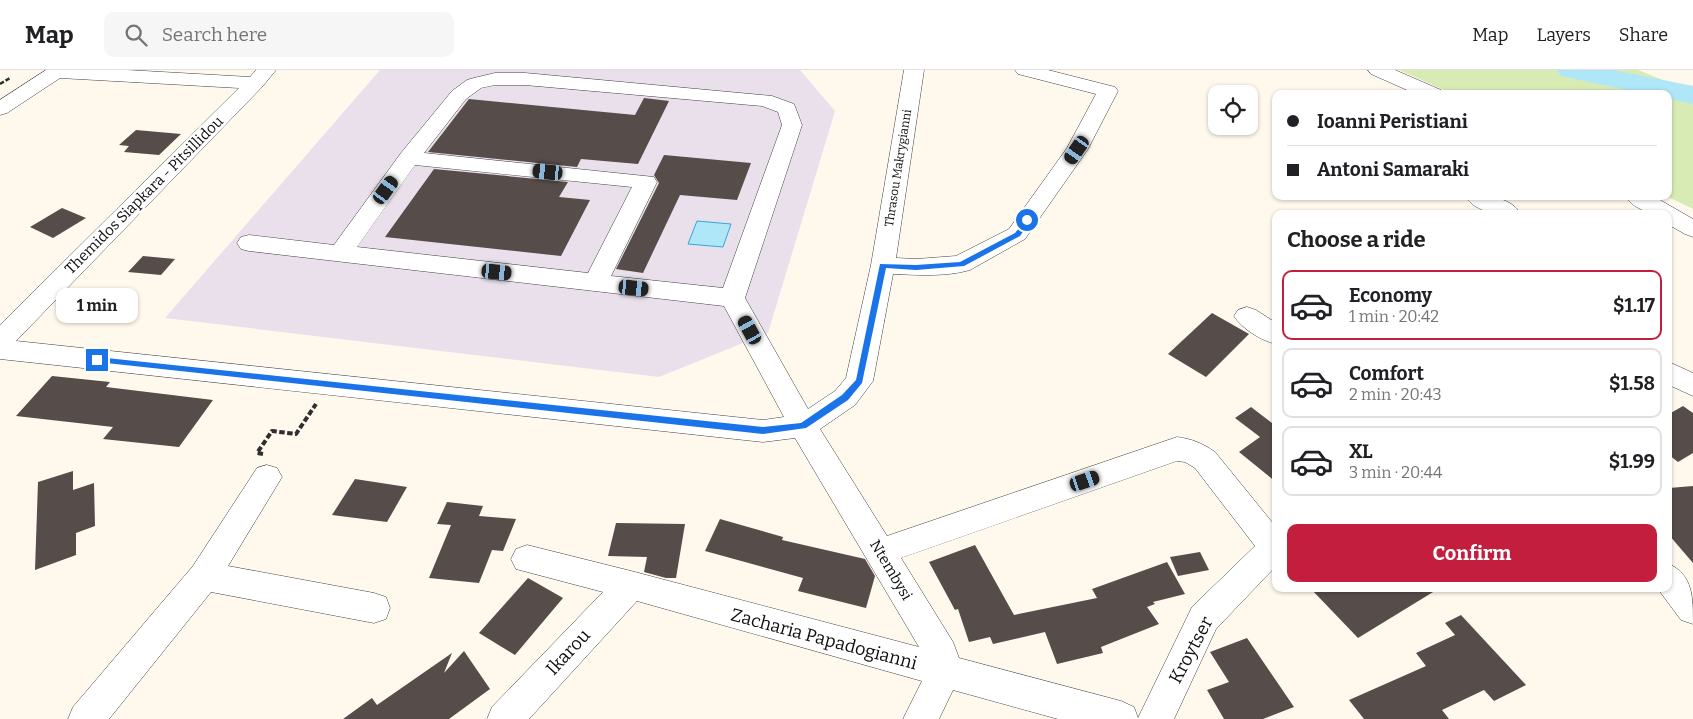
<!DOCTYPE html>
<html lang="en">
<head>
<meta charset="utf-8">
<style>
  :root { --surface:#fff; --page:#f6f6f6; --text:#202124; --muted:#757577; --line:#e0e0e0; --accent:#c31e3d }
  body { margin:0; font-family:Bitter,serif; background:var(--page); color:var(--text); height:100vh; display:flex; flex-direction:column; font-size:19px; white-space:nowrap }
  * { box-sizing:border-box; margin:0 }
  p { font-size:16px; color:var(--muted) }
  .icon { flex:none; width:28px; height:28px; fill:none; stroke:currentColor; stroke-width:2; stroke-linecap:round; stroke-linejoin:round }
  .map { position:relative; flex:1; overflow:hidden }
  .drawer { position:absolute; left:1272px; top:140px; width:400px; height:382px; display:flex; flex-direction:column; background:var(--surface); border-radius:10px; box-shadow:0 1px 4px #0004 }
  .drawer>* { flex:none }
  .hud { position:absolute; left:1272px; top:20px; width:400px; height:110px; border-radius:10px; box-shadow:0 1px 4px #0004; display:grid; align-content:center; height:110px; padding:0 15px; background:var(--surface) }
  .controls { position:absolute; left:1208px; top:15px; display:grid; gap:10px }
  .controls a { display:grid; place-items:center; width:50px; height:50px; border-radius:10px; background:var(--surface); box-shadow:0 1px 4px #0004; font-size:25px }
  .end { position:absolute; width:22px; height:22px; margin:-11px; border:6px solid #1a73e8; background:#fff; box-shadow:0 0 0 2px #fff }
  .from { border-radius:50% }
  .bubble { position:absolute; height:35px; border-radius:10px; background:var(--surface); box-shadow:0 1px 4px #0004; font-size:16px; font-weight:700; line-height:35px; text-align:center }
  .car { position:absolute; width:15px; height:30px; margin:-15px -8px; border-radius:6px; box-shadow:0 0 4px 1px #0007; background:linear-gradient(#222 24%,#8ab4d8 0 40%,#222 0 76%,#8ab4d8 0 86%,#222 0) }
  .hud b { display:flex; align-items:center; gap:18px; height:48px; font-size:19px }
  .hud b+b { border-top:1px solid var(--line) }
  .hud i { width:12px; height:12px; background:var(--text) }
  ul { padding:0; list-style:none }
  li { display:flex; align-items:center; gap:15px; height:70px; margin:0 10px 8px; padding:0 5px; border:2px solid var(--line); border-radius:10px }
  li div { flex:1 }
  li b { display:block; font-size:19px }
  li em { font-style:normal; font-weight:700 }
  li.current { border-color:var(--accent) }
  li>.icon { width:45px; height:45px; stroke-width:1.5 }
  h2 { padding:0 15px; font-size:22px; line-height:60px }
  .action { display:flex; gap:10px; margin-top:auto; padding:10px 15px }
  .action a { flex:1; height:58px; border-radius:10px; background:var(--accent); color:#fff; font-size:20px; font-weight:700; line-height:58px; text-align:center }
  header { display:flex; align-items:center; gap:30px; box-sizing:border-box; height:70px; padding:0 25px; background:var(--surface); border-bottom:1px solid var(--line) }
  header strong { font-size:24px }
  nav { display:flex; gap:28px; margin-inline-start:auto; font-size:18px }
  .search { width:350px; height:45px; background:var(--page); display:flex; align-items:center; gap:12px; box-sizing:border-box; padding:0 18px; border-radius:10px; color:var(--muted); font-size:19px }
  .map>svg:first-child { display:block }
  .industrial { fill:#e9e0ec }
  .green { fill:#d8ebb4 }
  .water { fill:#afe7f9; stroke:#32a9d4 }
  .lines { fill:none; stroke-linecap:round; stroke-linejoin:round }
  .river { fill:#afe7f9; fill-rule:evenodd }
  .building { fill:#564c49 }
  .minor-casing { stroke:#404040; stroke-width:1 }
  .path-far1 { stroke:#2f2f2f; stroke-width:2.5; stroke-dasharray:4.5 2; stroke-linecap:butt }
  .path { stroke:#2f2f2f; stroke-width:4; stroke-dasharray:5.5 2.5; stroke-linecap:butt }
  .minor { fill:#fff; fill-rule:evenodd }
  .route { fill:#1a73e8 }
  .labels { text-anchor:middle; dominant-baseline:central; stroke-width:5; stroke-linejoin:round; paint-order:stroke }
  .far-street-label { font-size:12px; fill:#0d0d0d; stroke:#fff }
  .street-label { font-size:15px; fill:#0d0d0d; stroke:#fff }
  .near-street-label { font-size:18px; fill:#0d0d0d; stroke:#fff }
</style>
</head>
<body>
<header>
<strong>Map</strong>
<div class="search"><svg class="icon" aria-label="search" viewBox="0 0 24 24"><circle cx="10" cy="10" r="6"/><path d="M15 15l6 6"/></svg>Search here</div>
<nav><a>Map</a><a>Layers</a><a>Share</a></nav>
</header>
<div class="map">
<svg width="1693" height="649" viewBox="0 0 1693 649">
  <rect width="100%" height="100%" fill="#fff9ed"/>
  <path class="industrial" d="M380,0H800L835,41L768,263L659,307L165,248Z"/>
  <path class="green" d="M1399,0H1638L1693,22V139L1666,126H1669V24H1453Z"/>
  <path class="water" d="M697,151L731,154L723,177L688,174Z"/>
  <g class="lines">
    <path class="river" d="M1557,0H1613L1693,16V34L1669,29V24H1645L1571,8L1561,6Z"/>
  </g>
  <g class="building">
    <path d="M644,28L669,31L638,94L581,89L577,97L428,82L469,29L635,45Z"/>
    <path d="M136,60L181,64L159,85L124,82L129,76L119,75Z"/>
    <path d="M664,85L751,93L737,130L680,125L643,203L616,199L659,113L654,105Z"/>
    <path d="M434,99L568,112L559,127L590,130L561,186L385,167Z"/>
    <path d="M62,138L86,148L53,168L30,157Z"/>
    <path d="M143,186L175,189L161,205L128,202Z"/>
    <path d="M1212,243L1249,264L1206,307L1168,284Z"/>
    <path d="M52,306L110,312L106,317L213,330L179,377L103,369L113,357L16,346Z"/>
    <path d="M1683,336L1693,343V383L1678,392L1669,385V344Z"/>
    <path d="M1251,337L1276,356V412L1239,382L1260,367L1235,348Z"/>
    <path d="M73,401V420L94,413L95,456L76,463V485L35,500L38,412Z"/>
    <path d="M355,409L407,417L387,452L332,445Z"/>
    <path d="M1693,416V493L1669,465V418Z"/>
    <path d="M447,432L483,436L479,446L516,449L503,481L492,480L479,513L429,508L451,455L437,454Z"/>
    <path d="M720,449L783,467L782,470L865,489L875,506L866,538L798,521L803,508L705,481Z"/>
    <path d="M616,453L685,454L676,508H666L644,502L647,487L608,486Z"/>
    <path d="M975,475L1014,545L1097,528L1092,519L1167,492L1185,524L1153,532L1155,534L1147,537L1159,554L1101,577L1103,583L1057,594L1045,562L993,574L990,567L969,572L958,539L955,540L929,492Z"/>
    <path d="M1200,482L1209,500L1178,506L1170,487Z"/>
    <path d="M528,508L563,528L515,585L479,563Z"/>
    <path d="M1311,519H1438L1358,568Z"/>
    <path d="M1461,545L1526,615L1494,631L1484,620L1442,640L1449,649H1364L1349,630L1426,596L1416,583L1455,565L1445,553Z"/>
    <path d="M1247,568L1294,637L1263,649H1224L1207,620L1229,612L1210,582Z"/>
    <path d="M464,581L490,619L449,649H343L372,628L377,635L452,583L444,603Z"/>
  </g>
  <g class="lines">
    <g class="minor-casing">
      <g id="minor">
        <path d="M46,0H127L250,7L256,0H276L262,17L16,271L763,350L784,347L724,236L249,181L241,179L237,173L241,167L249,165L334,175L401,83L452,21L467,10L474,8L495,3H525L772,26L794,34L802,55L745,228L808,339L835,321L846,308L871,195L904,0H924L896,188L916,189L956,186L1009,159L1067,78L1096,24L1018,4L1015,0H1048L1115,17L1118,21L1088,79L1025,169L970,200C946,207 918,205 893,204L873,311L855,335L820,359L887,466L1177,367C1192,369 1202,373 1215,382L1276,457V496L1216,559L1174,649H1058L953,620L939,649H903L922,611L637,531L529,649H487L492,637L603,522L516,499L511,489L516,479L527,475L631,501L919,577L795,368L763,372L0,289V255L239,18L60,8L7,43L0,45V30ZM495,15H525L762,36L778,42L782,55L723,218L611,206L657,112L654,107L424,83L466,29L481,18ZM415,95L632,117L588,203L357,177ZM1177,391L1185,392L1195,398L1255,476L1192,537L1138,648L1134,637L1121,631L959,588L953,572L901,488Z"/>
        <path d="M1368,0H1395L1441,20L1444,24H1416L1371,4Z"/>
        <path d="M1465,126C1484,126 1509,125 1521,144C1502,144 1477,145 1465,126Z"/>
        <path d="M1625,126H1653L1693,149V167L1685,164L1669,155V144C1652,144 1635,141 1625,126Z"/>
        <path d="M1247,237L1256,240L1276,253V274C1262,271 1242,259 1234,246L1238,240Z"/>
        <path d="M1669,292L1693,303V326L1669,315Z"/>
        <path d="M267,395L277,398L282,407L228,496L374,523L386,527L390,538L386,549L374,553L211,522L109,649H68L73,637L193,496L257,398Z"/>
        <path d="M1669,494C1693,505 1693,527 1693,554L1681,550L1658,519H1669Z"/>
      </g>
    </g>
    <path class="path-far1" d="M0,14L10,8"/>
    <path class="path" d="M263,384L257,383L272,361L296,364L316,334"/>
    <use href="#minor" class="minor"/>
  </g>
  <path class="route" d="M1027,148L1031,150L1020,166L964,196L916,200L886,198L862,313L848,330L806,358L763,364L97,292L93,290L97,287L763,357L801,353L842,325L856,310L880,194L916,195L960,192L1015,163Z"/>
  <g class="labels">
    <g class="far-street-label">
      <text transform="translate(898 98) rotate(-81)">Thrasou Makrygianni</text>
    </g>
    <g class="street-label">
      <text transform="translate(144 125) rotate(-45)">Themidos Siapkara - Pitsillidou</text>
      <text transform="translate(891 500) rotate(59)">Ntembysi</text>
    </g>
    <g class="near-street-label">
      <text transform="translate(824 569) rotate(15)">Zacharia Papadogianni</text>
      <text transform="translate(1191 580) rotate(-62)">Kroytser</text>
      <text transform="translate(568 582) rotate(-47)">Ikarou</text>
    </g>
  </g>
</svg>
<div class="controls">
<a><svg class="icon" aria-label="locate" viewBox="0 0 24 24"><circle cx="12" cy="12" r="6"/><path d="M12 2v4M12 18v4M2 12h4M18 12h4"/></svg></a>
</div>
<i class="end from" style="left:1027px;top:150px"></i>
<i class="end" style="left:97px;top:290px"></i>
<div class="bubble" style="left:56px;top:218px;width:82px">1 min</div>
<i class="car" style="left:1077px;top:80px;rotate:215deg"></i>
<i class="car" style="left:548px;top:102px;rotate:276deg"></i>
<i class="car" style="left:386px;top:120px;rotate:36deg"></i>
<i class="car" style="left:497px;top:202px;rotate:96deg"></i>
<i class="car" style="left:634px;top:218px;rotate:96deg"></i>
<i class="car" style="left:750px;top:260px;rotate:331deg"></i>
<i class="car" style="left:1085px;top:411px;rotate:71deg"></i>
<div class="hud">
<b><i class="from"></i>Ioanni Peristiani</b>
<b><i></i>Antoni Samaraki</b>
</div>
<section class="drawer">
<h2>Choose a ride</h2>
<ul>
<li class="current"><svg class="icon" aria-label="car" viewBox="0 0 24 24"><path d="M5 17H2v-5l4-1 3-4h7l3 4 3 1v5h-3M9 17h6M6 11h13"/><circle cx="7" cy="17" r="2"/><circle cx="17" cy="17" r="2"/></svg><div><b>Economy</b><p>1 min · 20:42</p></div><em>$1.17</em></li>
<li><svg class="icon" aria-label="car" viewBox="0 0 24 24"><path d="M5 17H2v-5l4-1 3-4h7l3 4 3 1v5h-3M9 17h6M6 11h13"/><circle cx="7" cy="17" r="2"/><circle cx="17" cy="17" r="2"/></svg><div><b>Comfort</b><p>2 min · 20:43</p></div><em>$1.58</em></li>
<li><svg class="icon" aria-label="car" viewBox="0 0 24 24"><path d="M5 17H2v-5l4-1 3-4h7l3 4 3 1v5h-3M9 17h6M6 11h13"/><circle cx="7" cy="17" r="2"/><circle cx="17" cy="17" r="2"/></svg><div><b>XL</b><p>3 min · 20:44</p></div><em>$1.99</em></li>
</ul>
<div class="action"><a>Confirm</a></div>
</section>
</div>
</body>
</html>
